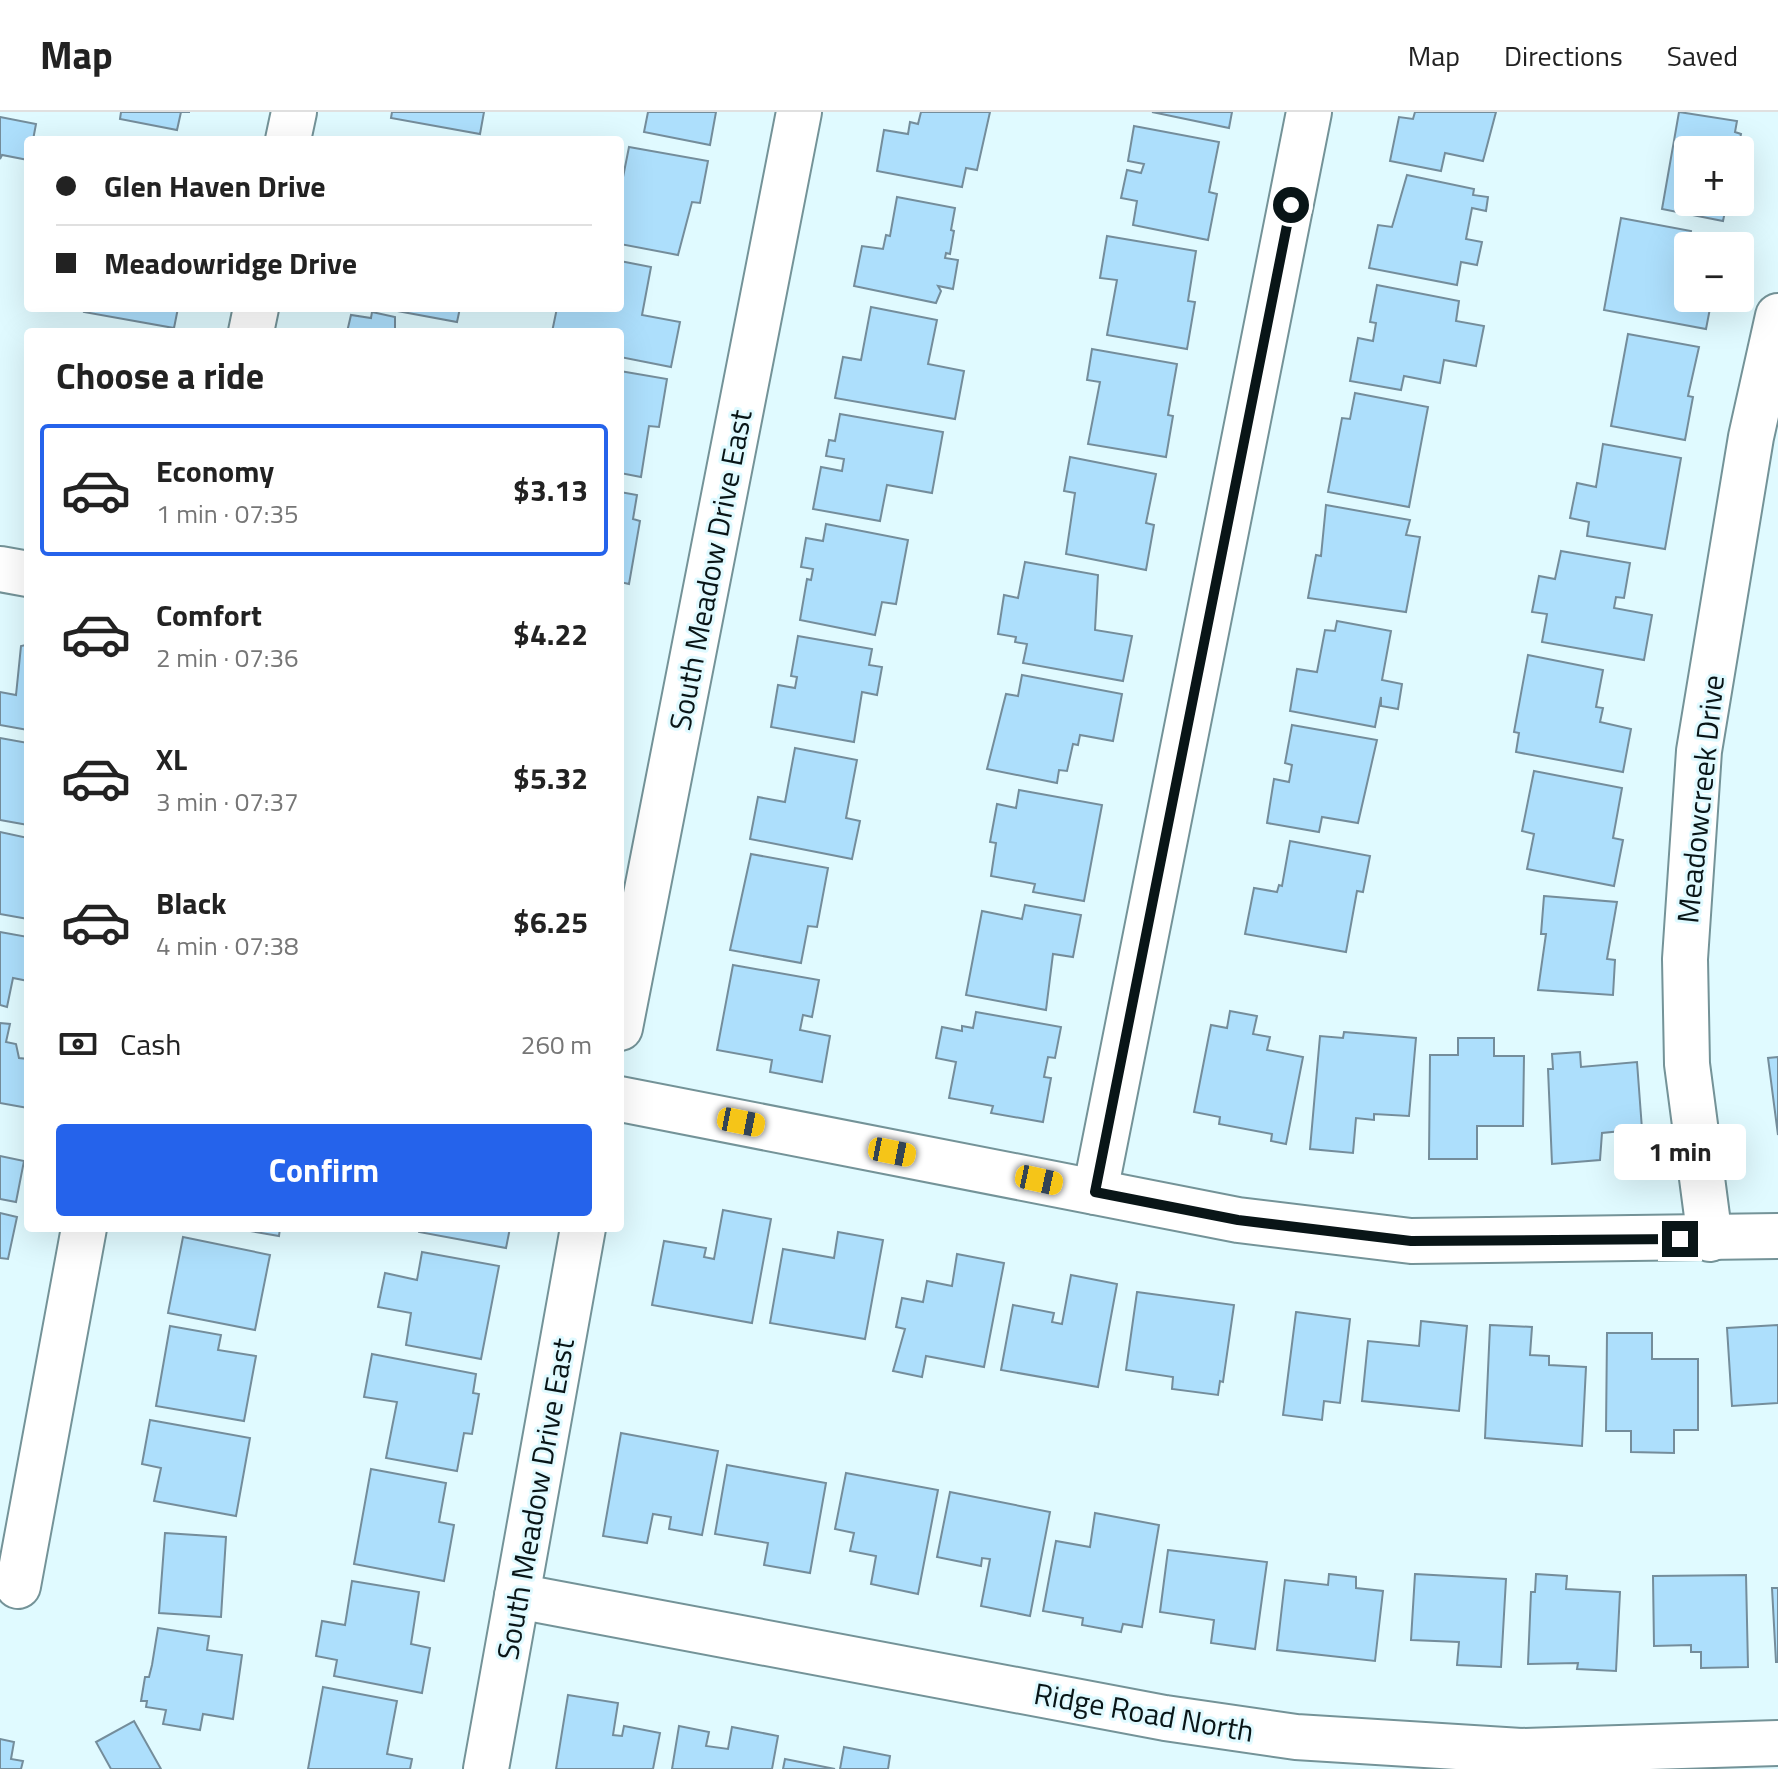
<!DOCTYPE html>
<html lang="en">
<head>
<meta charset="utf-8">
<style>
  :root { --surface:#fff; --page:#f6f6f6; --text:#222; --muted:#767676; --line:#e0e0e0; --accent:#2563eb }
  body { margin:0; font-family:"Titillium Web",sans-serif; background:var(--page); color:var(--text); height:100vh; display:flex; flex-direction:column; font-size:30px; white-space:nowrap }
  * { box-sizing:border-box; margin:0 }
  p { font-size:26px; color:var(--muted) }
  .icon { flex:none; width:44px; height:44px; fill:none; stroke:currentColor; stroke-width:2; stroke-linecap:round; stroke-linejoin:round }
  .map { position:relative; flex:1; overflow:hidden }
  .drawer { position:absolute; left:24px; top:216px; width:600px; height:904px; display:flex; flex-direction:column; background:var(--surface); border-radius:8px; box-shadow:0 8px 32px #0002 }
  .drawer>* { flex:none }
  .guide { position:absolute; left:24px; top:24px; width:600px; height:176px; border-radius:8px; box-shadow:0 8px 32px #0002; display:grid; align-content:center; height:176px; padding:0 32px; background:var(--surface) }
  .tools { position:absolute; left:1674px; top:24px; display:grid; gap:16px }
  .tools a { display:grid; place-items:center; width:80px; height:80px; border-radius:8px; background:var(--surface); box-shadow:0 8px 32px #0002; font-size:40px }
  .end { position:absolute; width:36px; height:36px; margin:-18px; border:10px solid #091517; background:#fff; box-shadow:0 0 0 4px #fff }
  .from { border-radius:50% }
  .bubble { position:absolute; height:56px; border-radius:8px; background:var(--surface); box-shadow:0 8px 32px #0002; font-size:26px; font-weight:700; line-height:56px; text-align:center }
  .car { position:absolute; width:24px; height:48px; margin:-24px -12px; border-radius:10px; box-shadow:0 0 6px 2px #0007; background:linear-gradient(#f5c518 24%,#345 0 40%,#f5c518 0 76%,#345 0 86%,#f5c518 0) }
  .guide b { display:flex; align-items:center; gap:28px; height:76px; font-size:30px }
  .guide b+b { border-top:2px solid var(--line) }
  .guide i { width:20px; height:20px; background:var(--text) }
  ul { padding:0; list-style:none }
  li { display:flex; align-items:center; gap:24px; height:132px; margin:0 16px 12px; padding:0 16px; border:4px solid transparent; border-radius:8px }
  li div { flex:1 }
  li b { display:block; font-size:30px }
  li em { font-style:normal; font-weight:700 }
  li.on { border-color:var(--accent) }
  li>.icon { width:72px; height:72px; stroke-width:1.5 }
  h2 { padding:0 32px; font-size:36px; line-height:96px }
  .pay { display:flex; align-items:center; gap:20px; height:88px; padding:0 32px; font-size:30px }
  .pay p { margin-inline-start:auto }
  .cta { display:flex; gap:16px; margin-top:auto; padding:16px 32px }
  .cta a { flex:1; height:92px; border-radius:8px; background:var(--accent); color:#fff; font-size:32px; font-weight:700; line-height:92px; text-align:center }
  header { display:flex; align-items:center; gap:48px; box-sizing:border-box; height:112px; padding:0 40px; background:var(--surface); border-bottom:2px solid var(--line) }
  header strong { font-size:38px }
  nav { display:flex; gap:44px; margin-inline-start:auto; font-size:28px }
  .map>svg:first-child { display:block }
  .building { fill:#addffc; stroke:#748d9b; stroke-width:2 }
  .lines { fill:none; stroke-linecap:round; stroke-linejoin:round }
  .street-casing { stroke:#749398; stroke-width:48 }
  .street { stroke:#fff; stroke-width:44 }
  .route { stroke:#091517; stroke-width:10 }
  .labels { text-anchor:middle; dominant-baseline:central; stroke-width:6; stroke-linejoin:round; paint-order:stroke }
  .street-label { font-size:30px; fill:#091517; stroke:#e0faff }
</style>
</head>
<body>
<header>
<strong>Map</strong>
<nav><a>Map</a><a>Directions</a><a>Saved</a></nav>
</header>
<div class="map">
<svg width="1778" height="1657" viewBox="0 0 1778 1657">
  <rect width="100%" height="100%" fill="#e0faff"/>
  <g class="building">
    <path d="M121,0H190H181L177,18L120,7Z"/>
    <path d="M392,0H484L480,22L391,6Z"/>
    <path d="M648,0H716L710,33L644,20Z"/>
    <path d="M921,0H990L977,58L966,56L962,75L877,59L884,18L908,22L910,10L918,12Z"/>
    <path d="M1152,0H1232L1229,16Z"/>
    <path d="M1415,0H1496L1483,49L1445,41L1441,59L1390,49L1399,5L1413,7Z"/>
    <path d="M1679,0L1737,9L1735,20L1741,22L1738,38H1688V90H1727L1723,109L1662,97Z"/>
    <path d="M0,5L36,12L33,28H28V48L2,43L0,47Z"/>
    <path d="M1134,14L1219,30L1209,80L1217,82L1208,128L1133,113L1137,89L1121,86L1127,58L1141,61L1144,52L1128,49Z"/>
    <path d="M629,35L708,49L700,91L692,90L678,143L620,132V80Z"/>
    <path d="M1407,63L1474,77L1473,83L1488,85L1486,99L1472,96L1466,127L1482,130L1477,153L1461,150L1457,173L1369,156L1378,113L1392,115Z"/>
    <path d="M897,85L955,96L951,118L954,119L950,142L946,141L945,146L958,148L953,177L938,174L941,179L936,191L854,174L862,134L883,137L886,123L890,124Z"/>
    <path d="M1621,106L1691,119L1685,165H1688V186H1712L1706,217L1604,198Z"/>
    <path d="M1107,124L1196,139L1188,189L1195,190L1187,237L1107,223L1117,168L1100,166Z"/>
    <path d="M620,149L651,155L642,203L680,210L671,255L620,245V220H552L557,196H620Z"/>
    <path d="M1377,173L1459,189L1456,209L1484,214L1476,254L1444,248L1440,271L1404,264L1401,278L1350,269L1358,226L1373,229L1376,211L1370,210Z"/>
    <path d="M871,195L937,208L928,252L964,259L955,307L835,286L843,245L861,248Z"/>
    <path d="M85,196H178L174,216L84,200Z"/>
    <path d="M381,196H460L457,210Z"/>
    <path d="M372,200L395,205V220H347L351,203L371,206Z"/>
    <path d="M1628,222L1699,235L1688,284L1693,285L1685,328L1611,314Z"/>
    <path d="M1092,237L1177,252L1168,303L1173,304L1166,345L1088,332L1100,270L1087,268Z"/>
    <path d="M620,259L667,267L659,315L649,314L641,365L620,361Z"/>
    <path d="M1355,281L1428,295L1409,395L1328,380L1342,306L1350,307Z"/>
    <path d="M840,302L943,320L932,381L887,373L880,409L813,397L821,355L842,359L844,347L826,344L829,328L835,329Z"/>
    <path d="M1603,332L1681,346L1665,437L1587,424L1589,410L1570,406L1577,371L1596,375Z"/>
    <path d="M1070,345L1156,362L1146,411L1154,413L1146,458L1066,442L1075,381L1064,379Z"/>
    <path d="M620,380L637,383L633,407L640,409L629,472L620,470Z"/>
    <path d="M1326,393L1410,408L1406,423L1420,425L1406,500L1308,486L1316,443L1321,444Z"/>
    <path d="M826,412L908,428L896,492L882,490L875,523L800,508L807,467L811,468L813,457L801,455L806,426L823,429Z"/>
    <path d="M1561,439L1630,451L1624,486L1616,485L1614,496L1652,503L1644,548L1542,530L1547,502L1532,500L1539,464L1555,467Z"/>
    <path d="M1025,450L1098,463L1095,518L1132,524L1123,569L1023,551L1027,532L1015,530L1016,525L998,522L1004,483L1018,486Z"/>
    <path d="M1337,509L1391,519L1382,568L1402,572L1398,597L1381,594V585L1375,615L1290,599L1297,557L1317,560L1325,518L1335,519Z"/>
    <path d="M798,524L872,537L869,553L882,555L877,583L862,580L854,630L771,615L778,573L795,576L797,565L791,564Z"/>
    <path d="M27,525H28V618L0,613V580L16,583L21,534L26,533Z"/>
    <path d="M1528,543L1603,558L1596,595L1603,596L1600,610L1631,617L1623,660L1516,640L1519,621L1514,620Z"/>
    <path d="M1022,563L1122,582L1113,629L1080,623L1078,633L1073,632L1067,659L1059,658L1057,671L987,657L1006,582L1018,584Z"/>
    <path d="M1292,613L1377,628L1358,711L1322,705L1319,720L1267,711L1274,667L1289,670L1292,653L1285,651Z"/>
    <path d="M0,626L28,631V713L0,708Z"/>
    <path d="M795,636L857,648L846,706L860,709L852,747L750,727L758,685L785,690Z"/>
    <path d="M1534,659L1622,676L1613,726L1623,728L1614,774L1527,757L1534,722L1522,719Z"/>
    <path d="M1019,678L1102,693L1084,789L1033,780L1035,772L991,764L996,731L990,730L997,692L1016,696Z"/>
    <path d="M0,720L28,726V807L0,802Z"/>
    <path d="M1290,729L1370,744L1363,780L1357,779L1346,840L1245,822L1254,776L1277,780L1279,773L1282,774Z"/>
    <path d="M751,742L828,756L817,815L808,814L801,851L730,838Z"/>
    <path d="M1544,784L1617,790L1607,847L1615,848L1613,883L1538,878L1546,822H1541Z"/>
    <path d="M1025,793L1081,803L1073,845L1053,842L1046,898L966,883L982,799L1022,807Z"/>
    <path d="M0,820L28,825V869L13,866L7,895L0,893Z"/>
    <path d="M733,853L819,868L812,905L803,903L800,918L830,924L822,970L770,960L772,948L717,938Z"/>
    <path d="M1230,899L1257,904L1253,922L1270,925L1267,938L1303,945L1286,1032L1271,1029L1272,1022L1219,1012L1220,1005L1194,1000L1211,913L1227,916Z"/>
    <path d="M976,900L1061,915L1055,946L1048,945L1044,965L1051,966L1043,1010L991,1001L993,994L949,986L956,950L936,946L942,915L962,919V914L973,916Z"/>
    <path d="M0,911L10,912L6,930L16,932L19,946L28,947V996L0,991Z"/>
    <path d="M1344,920L1416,926L1409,1004L1374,1002V1008L1356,1006L1353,1041L1310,1037L1320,924L1343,926Z"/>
    <path d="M1458,926H1494V944H1524L1523,1014H1477V1047H1429L1430,943H1458Z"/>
    <path d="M1580,940L1581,955L1637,950L1642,1017L1602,1021L1600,1048L1552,1052L1548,957H1553L1552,942Z"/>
    <path d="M1778,945V1023L1768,946Z"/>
    <path d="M0,1044L24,1049L16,1090L0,1087Z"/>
    <path d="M723,1098L771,1107L752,1211L652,1193L664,1129L706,1136L704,1145L714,1147Z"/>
    <path d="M0,1101L17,1105L8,1147L0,1146Z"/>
    <path d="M233,1116H280L279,1124Z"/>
    <path d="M419,1116H510L506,1136L419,1120Z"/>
    <path d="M838,1120L883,1128L865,1227L770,1211L783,1137L834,1146Z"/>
    <path d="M183,1125L270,1143L255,1218L168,1201Z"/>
    <path d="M422,1140L499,1154L481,1247L406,1233L411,1201L378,1195L385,1161L417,1168Z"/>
    <path d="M957,1142L1004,1151L984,1255L926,1244L922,1265L893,1259L905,1217L896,1215L902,1186L923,1190L927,1169L952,1174Z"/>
    <path d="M1071,1163L1117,1172L1098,1275L1001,1258L1013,1193L1054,1201L1052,1210L1062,1212Z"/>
    <path d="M1137,1180L1234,1193L1223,1270L1220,1269L1218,1283L1172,1277L1173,1265L1126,1258Z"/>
    <path d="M1296,1200L1350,1207L1340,1291L1324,1289L1322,1308L1283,1303Z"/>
    <path d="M1421,1209L1467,1214L1459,1299L1362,1289L1368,1229L1419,1234Z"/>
    <path d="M1490,1213L1532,1215L1530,1243L1549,1244V1253L1586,1255L1582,1334L1485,1326Z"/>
    <path d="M1778,1213V1291L1732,1294L1727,1216Z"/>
    <path d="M170,1214L221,1223L218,1238L256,1244L244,1309L156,1294Z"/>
    <path d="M1607,1221H1652V1247H1698V1318H1674V1341L1631,1340V1319H1606Z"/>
    <path d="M372,1242L476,1262L473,1281L479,1282L472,1322L464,1321L457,1359L386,1346L397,1290L364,1285Z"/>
    <path d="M150,1308L250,1326L236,1404L154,1389L161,1356L142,1352Z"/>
    <path d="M621,1321L718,1339L702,1423L669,1417L671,1405L653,1402L647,1431L603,1424Z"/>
    <path d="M727,1353L826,1371L810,1461L764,1453L768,1431L715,1422Z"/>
    <path d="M371,1357L446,1371L439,1410L454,1413L444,1469L354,1452Z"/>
    <path d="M846,1361L938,1378L918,1482L871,1472L876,1444L850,1439L854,1421L835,1417Z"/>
    <path d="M950,1380L1050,1400L1030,1504L981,1494L990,1447L982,1446L981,1454L937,1445Z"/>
    <path d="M1095,1401L1159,1413L1142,1515L1123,1512L1121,1520L1082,1513L1083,1506L1043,1499L1056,1429L1090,1435Z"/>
    <path d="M165,1421L226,1425L221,1505L159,1501Z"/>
    <path d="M1168,1438L1267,1450L1255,1537L1211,1531L1214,1508L1160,1500Z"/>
    <path d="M1329,1462L1356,1465V1476L1383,1479L1375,1549L1277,1538L1285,1468L1328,1473Z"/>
    <path d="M1415,1462L1506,1467L1501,1555L1457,1553L1459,1530L1411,1528Z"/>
    <path d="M1536,1462L1567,1464L1566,1477L1620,1480L1616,1559L1577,1557L1578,1551L1528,1552L1531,1480H1535Z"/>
    <path d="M1746,1463L1748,1555L1701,1556V1540H1691V1533L1654,1534L1653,1464Z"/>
    <path d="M352,1469L419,1480L411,1532L430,1536L422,1581L334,1564L337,1548L316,1544L322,1509L345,1513Z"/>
    <path d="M1772,1476H1778V1550H1776Z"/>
    <path d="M158,1516L209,1524L207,1538L242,1543L233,1607L203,1602L200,1618L163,1612L166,1598L146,1595L147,1589H141L145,1565H149L152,1553Z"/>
    <path d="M323,1575L397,1589L387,1642L412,1647L410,1657H308Z"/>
    <path d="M568,1583L618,1591L613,1623L622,1624L624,1614L660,1621L653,1657H556Z"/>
    <path d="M134,1609L161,1657H111L96,1630Z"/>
    <path d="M679,1614L709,1620L706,1634L728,1637L732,1615L778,1624L772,1657H672Z"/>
    <path d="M0,1627L14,1630L11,1647L23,1649L21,1657H0Z"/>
    <path d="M844,1635L890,1644L888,1657H840Z"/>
    <path d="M785,1647L835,1657H783Z"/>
  </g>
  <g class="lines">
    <g class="street-casing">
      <g id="street">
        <path d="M288,28L294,0"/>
        <path d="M251,220L256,196"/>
        <path d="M0,457L28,462"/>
        <path d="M620,916L799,0"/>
        <path d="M620,987L1238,1108L1411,1129L1778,1124"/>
        <path d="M1095,1080L1309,0"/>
        <path d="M1710,1127L1687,952L1685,847L1699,639L1751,325L1778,204"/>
        <path d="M18,1474L84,1116"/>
        <path d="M517,1484L1165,1606L1296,1625L1521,1639L1778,1631"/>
        <path d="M486,1657L583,1116"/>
      </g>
    </g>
    <use href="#street" class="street"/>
  </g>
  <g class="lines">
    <path class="route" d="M1291,93L1095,1080L1238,1108L1411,1129L1680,1127"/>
  </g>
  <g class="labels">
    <g class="street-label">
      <text transform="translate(710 458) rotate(-79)">South Meadow Drive East</text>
      <text transform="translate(1700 687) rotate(-84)">Meadowcreek Drive</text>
      <text transform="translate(535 1387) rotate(-80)">South Meadow Drive East</text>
      <text transform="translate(1144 1600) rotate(10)">Ridge Road North</text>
    </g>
  </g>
</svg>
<div class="tools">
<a>+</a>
<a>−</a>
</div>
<i class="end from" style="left:1291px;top:93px"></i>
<i class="end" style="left:1680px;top:1127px"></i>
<div class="bubble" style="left:1614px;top:1012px;width:132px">1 min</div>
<i class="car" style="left:741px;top:1010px;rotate:101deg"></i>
<i class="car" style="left:892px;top:1040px;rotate:101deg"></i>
<i class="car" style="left:1039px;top:1068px;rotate:102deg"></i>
<div class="guide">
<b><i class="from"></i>Glen Haven Drive</b>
<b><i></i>Meadowridge Drive</b>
</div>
<section class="drawer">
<h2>Choose a ride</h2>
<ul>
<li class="on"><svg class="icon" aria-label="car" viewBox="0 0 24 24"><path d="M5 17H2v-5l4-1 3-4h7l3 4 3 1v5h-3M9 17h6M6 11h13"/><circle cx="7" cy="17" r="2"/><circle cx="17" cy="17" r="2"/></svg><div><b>Economy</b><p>1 min · 07:35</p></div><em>$3.13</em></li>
<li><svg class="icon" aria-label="car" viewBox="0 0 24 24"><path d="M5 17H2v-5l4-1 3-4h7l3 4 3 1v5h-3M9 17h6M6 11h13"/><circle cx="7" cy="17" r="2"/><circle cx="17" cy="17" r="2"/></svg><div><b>Comfort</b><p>2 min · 07:36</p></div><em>$4.22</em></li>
<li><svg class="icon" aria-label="car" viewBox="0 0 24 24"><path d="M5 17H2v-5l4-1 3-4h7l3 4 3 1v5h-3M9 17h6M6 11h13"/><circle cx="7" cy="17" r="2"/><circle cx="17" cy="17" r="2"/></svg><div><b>XL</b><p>3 min · 07:37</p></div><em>$5.32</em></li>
<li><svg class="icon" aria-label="car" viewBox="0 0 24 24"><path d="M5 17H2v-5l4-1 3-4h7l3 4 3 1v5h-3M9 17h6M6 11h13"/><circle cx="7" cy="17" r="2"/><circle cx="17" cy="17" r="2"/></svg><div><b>Black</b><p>4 min · 07:38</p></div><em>$6.25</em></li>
</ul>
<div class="pay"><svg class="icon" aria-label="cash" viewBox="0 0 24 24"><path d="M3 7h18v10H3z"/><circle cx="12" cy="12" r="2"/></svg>Cash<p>260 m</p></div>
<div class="cta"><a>Confirm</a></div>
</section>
</div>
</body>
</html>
